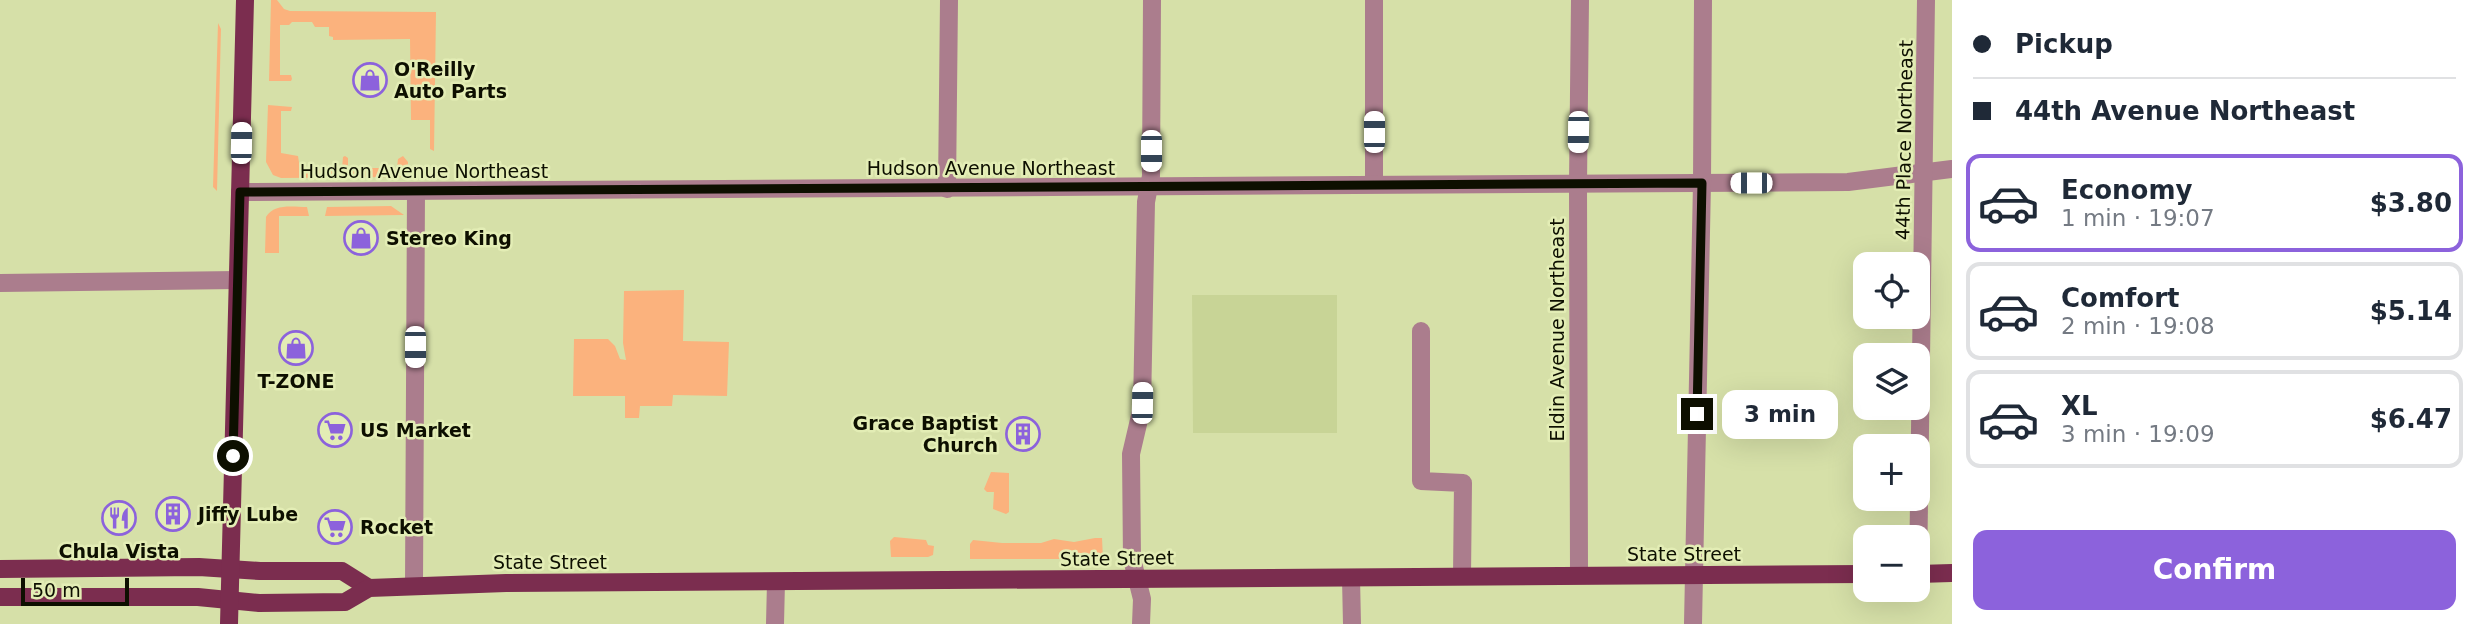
<!DOCTYPE html>
<html lang="en">
<head>
<meta charset="utf-8">
<style>
  :root { --surface:#fff; --page:#f6f6f7; --text:#1f2937; --muted:#747a83; --line:#e0e1e3; --accent:#8c62dc }
  body { margin:0; font-family:"DejaVu Sans",sans-serif; background:var(--page); color:var(--text); height:100vh; display:flex; flex-direction:column; font-size:26px; white-space:nowrap }
  * { box-sizing:border-box; margin:0 }
  p { font-size:23px; color:var(--muted) }
  .icon { flex:none; width:38px; height:38px; fill:none; stroke:currentColor; stroke-width:2; stroke-linecap:round; stroke-linejoin:round }
  .map { position:relative; flex:1; overflow:hidden }
  .drawer { display:flex; flex-direction:column; background:var(--surface); width:525px }
  .drawer>* { flex:none }
  .guide { display:grid; align-content:center; height:154px; padding:0 21px; background:var(--surface) }
  .fabs { position:absolute; left:1853px; top:252px; display:grid; gap:14px }
  .fabs a { display:grid; place-items:center; width:77px; height:77px; border-radius:14px; background:var(--surface); box-shadow:0 7px 28px #0002; font-size:35px }
  .scale { position:absolute; left:21px; bottom:18px; width:108px; box-sizing:border-box; padding-left:7px; border:4px solid #0d0f00; border-top:0; font-size:19px; line-height:24px; white-space:nowrap; color:#0d0f00; -webkit-text-stroke:5px #e3edb5; paint-order:stroke }
  .end { position:absolute; width:32px; height:32px; margin:-16px; border:9px solid #0d0f00; background:#fff; box-shadow:0 0 0 4px #fff }
  .from { border-radius:50% }
  .bubble { position:absolute; height:49px; border-radius:14px; background:var(--surface); box-shadow:0 7px 28px #0002; font-size:23px; font-weight:800; line-height:49px; text-align:center }
  .car { position:absolute; width:21px; height:42px; margin:-21px -10px; border-radius:9px; box-shadow:0 0 5px 2px #0007; background:linear-gradient(#fff 24%,#345 0 40%,#fff 0 76%,#345 0 86%,#fff 0) }
  .guide b { display:flex; align-items:center; gap:24px; height:66px; font-size:26px }
  .guide b+b { border-top:2px solid var(--line) }
  .guide i { width:18px; height:18px; background:var(--text) }
  ul { padding:0; list-style:none }
  li { display:flex; align-items:center; gap:21px; height:98px; margin:0 14px 10px; padding:0 7px; border:4px solid var(--line); border-radius:14px }
  li div { flex:1 }
  li b { display:block; font-size:26px }
  li em { font-style:normal; font-weight:800 }
  li.on { border-color:var(--accent) }
  li>.icon { width:63px; height:63px; stroke-width:1.5 }
  .primary-button { display:flex; gap:14px; margin-top:auto; padding:14px 21px }
  .primary-button a { flex:1; height:80px; border-radius:14px; background:var(--accent); color:#fff; font-size:28px; font-weight:800; line-height:80px; text-align:center }
  main { display:flex; flex:1; min-height:0 }
  .map>svg:first-child { display:block }
  .built { fill:#c8d496 }
  .green { fill:#fbb27d }
  .lines { fill:none; stroke-linecap:round; stroke-linejoin:round }
  .minor { stroke:#ab7d8d; stroke-width:18 }
  .major { stroke:#7b2d4f; stroke-width:18 }
  .route { stroke:#0d0f00; stroke-width:9 }
  .labels { text-anchor:middle; dominant-baseline:central; stroke-width:5; stroke-linejoin:round; paint-order:stroke }
  .poi-label { font-size:19px; font-weight:bold; fill:#0d0f00; stroke:#e3edb5; text-anchor:start }
  .street-label { font-size:19px; fill:#0d0f00; stroke:#e3edb5 }
</style>
</head>
<body>
<main>
<div class="map">
<svg width="1952" height="624" viewBox="0 0 1952 624">
  <rect width="100%" height="100%" fill="#d6e0a8"/>
  <path class="built" d="M1192,295H1337V433H1193Z"/>
  <g class="green">
    <path d="M271,0H277L284,9L290,11L436,12L434,151L430,149V120H411L410,39L333,40V37L329,36V27H315L312,22H292L289,25H280V75H291L292,79L291,81H269Z"/>
    <path d="M218,23L221,29L217,191L213,187Z"/>
    <path d="M268,105L292,107L291,111H281V153L298,156L300,169H342L343,157L345,156L348,158V168H397L398,159L403,156L408,162L407,177L281,178L273,175L266,162Z"/>
    <path d="M391,206L404,215L325,216L327,207Z"/>
    <path d="M307,207L309,216H279V253H265L266,217C274,203 293,207 307,207Z"/>
    <path d="M684,290L683,341L729,342L727,396L673,395L672,406H640L639,418H625V396H573L574,339H608L615,346L620,359L626,360L623,343L624,291Z"/>
    <path d="M991,472L1009,473V512L1006,514L993,509L994,492H987L984,489Z"/>
    <path d="M894,537L926,540L928,545L934,546L933,555L928,557H891L890,541Z"/>
    <path d="M1095,538H1102L1103,559H970V544L973,540L1002,543H1041L1054,539L1074,542Z"/>
  </g>
  <g class="lines">
    <g class="minor">
      <path d="M1374,184V0"/>
      <path d="M947,189L949,0"/>
      <path d="M240,192L1848,182L1952,169"/>
      <path d="M0,283L237,280"/>
      <path d="M1421,331V481L1463,483L1462,576"/>
      <path d="M1918,574L1926,0"/>
      <path d="M1579,575L1578,184L1580,0"/>
      <path d="M1351,578L1352,624"/>
      <path d="M414,585L416,192"/>
      <path d="M775,624L776,582"/>
      <path d="M1141,624L1142,599L1132,559L1131,454L1142,407L1146,202L1151,176L1152,0"/>
      <path d="M1693,624L1702,183L1703,0"/>
    </g>
    <g class="major">
      <path d="M0,569L199,567L260,571H342L369,588"/>
      <path d="M1918,574L1952,573"/>
      <path d="M0,597H198L259,603L345,602L369,588L506,583L1866,574"/>
      <path d="M229,624L245,0"/>
    </g>
  </g>
  <g class="lines">
    <path class="route" d="M233,456L240,192L1702,183L1697,414"/>
  </g>
  <defs>
    <g id="shop-ring" transform="scale(1.75)"><circle r="9.5" fill="#e3edb5" stroke="#8c62dc" stroke-width="1.5"/><path d="M-5-2.5h2.3a2.7 3.5 0 0 1 5.4 0H5L5.5 6h-11ZM-1.5-2.5h3a1.5 2.3 0 0 0-3 0Z" fill="#8c62dc"/></g>
    <g id="supermarket-ring" transform="scale(1.75)"><circle r="9.5" fill="#e3edb5" stroke="#8c62dc" stroke-width="1.5"/><path d="M-6-5.5h2.5l.6 2H6L4.5 2H-2.5L-4.4-4H-6ZM-1.5 3.2a1.3 1.3 0 1 0 .1 0ZM3 3.2a1.3 1.3 0 1 0 .1 0Z" fill="#8c62dc"/></g>
    <g id="building-ring" transform="scale(1.75)"><circle r="9.5" fill="#e3edb5" stroke="#8c62dc" stroke-width="1.5"/><path d="M-4-6H4V6H1V3H-1V6H-4ZM-2.5-4.3h1.7v1.8h-1.7ZM.8-4.3h1.7v1.8H.8ZM-2.5-1h1.7V.8h-1.7ZM.8-1h1.7V.8H.8Z" fill="#8c62dc"/></g>
    <g id="restaurant-ring" transform="scale(1.75)"><circle r="9.5" fill="#e3edb5" stroke="#8c62dc" stroke-width="1.5"/><path d="M-5-6h1v4h1v-4h1v4h1v-4h1v5L-1.5 .5V6h-2V.5L-5-1ZM5-6V6H3V1.5H1.5Q1.5-4 5-6Z" fill="#8c62dc"/></g>
  </defs>
  <g fill-rule="evenodd">
    <use href="#shop-ring" x="370" y="80"/>
    <use href="#shop-ring" x="361" y="238"/>
    <use href="#shop-ring" x="296" y="348"/>
    <use href="#supermarket-ring" x="335" y="430"/>
    <use href="#building-ring" x="1023" y="434"/>
    <use href="#building-ring" x="173" y="514"/>
    <use href="#restaurant-ring" x="119" y="518"/>
    <use href="#supermarket-ring" x="335" y="527"/>
  </g>
  <g class="labels">
    <g class="poi-label">
      <text x="394" y="69">O'Reilly<tspan x="394" dy="22">Auto Parts</tspan></text>
      <text x="386" y="238">Stereo King</text>
      <text x="296" y="381" text-anchor="middle">T-ZONE</text>
      <text x="998" y="423" text-anchor="end">Grace Baptist<tspan x="998" dy="22">Church</tspan></text>
      <text x="360" y="430">US Market</text>
      <text x="198" y="514">Jiffy Lube</text>
      <text x="360" y="527">Rocket</text>
      <text x="119" y="551" text-anchor="middle">Chula Vista</text>
    </g>
    <g class="street-label">
      <text transform="translate(1904 140) rotate(-89)">44th Place Northeast</text>
      <text x="991" y="168">Hudson Avenue Northeast</text>
      <text x="424" y="171">Hudson Avenue Northeast</text>
      <text transform="translate(1557 330) rotate(-90)">Eldin Avenue Northeast</text>
      <text x="1684" y="554">State Street</text>
      <text transform="translate(1117 558) rotate(-1)">State Street</text>
      <text x="550" y="562">State Street</text>
    </g>
  </g>
</svg>
<div class="fabs">
<a><svg class="icon" aria-label="locate" viewBox="0 0 24 24"><circle cx="12" cy="12" r="6"/><path d="M12 2v4M12 18v4M2 12h4M18 12h4"/></svg></a>
<a><svg class="icon" aria-label="layers" viewBox="0 0 24 24"><path d="M12 4l9 5-9 5-9-5zM3 14l9 5 9-5"/></svg></a>
<a>+</a>
<a>−</a>
</div>
<div class="scale">50 m</div>
<i class="end from" style="left:233px;top:456px"></i>
<i class="end" style="left:1697px;top:414px"></i>
<div class="bubble" style="left:1722px;top:390px;width:116px">3 min</div>
<i class="car" style="left:1374px;top:132px;rotate:0deg"></i>
<i class="car" style="left:1578px;top:132px;rotate:181deg"></i>
<i class="car" style="left:241px;top:143px;rotate:1deg"></i>
<i class="car" style="left:1151px;top:151px;rotate:180deg"></i>
<i class="car" style="left:1751px;top:183px;rotate:270deg"></i>
<i class="car" style="left:415px;top:347px;rotate:180deg"></i>
<i class="car" style="left:1142px;top:403px;rotate:1deg"></i>
</div>
<section class="drawer">
<div class="guide">
<b><i class="from"></i>Pickup</b>
<b><i></i>44th Avenue Northeast</b>
</div>
<ul>
<li class="on"><svg class="icon" aria-label="car" viewBox="0 0 24 24"><path d="M5 17H2v-5l4-1 3-4h7l3 4 3 1v5h-3M9 17h6M6 11h13"/><circle cx="7" cy="17" r="2"/><circle cx="17" cy="17" r="2"/></svg><div><b>Economy</b><p>1 min · 19:07</p></div><em>$3.80</em></li>
<li><svg class="icon" aria-label="car" viewBox="0 0 24 24"><path d="M5 17H2v-5l4-1 3-4h7l3 4 3 1v5h-3M9 17h6M6 11h13"/><circle cx="7" cy="17" r="2"/><circle cx="17" cy="17" r="2"/></svg><div><b>Comfort</b><p>2 min · 19:08</p></div><em>$5.14</em></li>
<li><svg class="icon" aria-label="car" viewBox="0 0 24 24"><path d="M5 17H2v-5l4-1 3-4h7l3 4 3 1v5h-3M9 17h6M6 11h13"/><circle cx="7" cy="17" r="2"/><circle cx="17" cy="17" r="2"/></svg><div><b>XL</b><p>3 min · 19:09</p></div><em>$6.47</em></li>
</ul>
<div class="primary-button"><a>Confirm</a></div>
</section>
</main>
</body>
</html>
